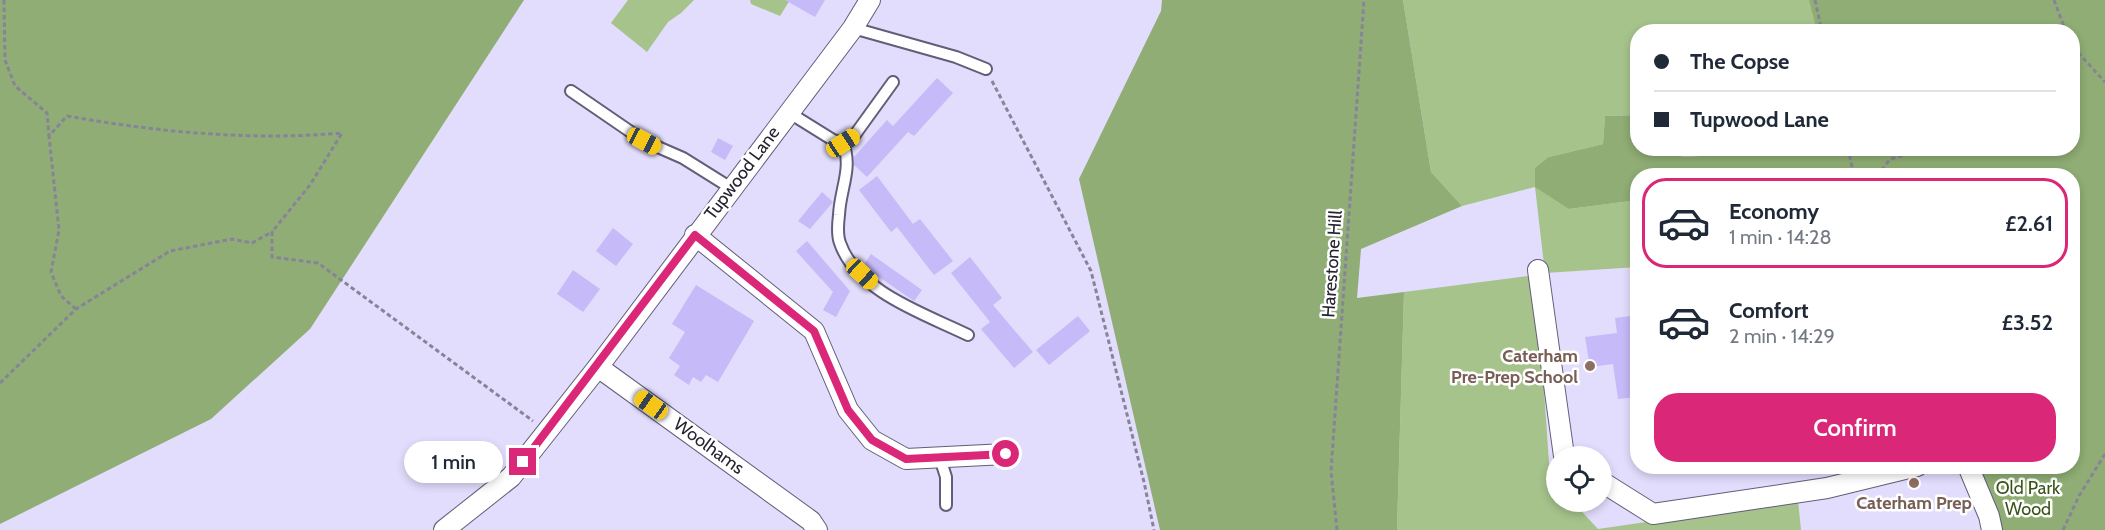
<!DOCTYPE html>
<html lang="en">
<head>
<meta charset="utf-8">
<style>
  :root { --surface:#fff; --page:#f2f2f3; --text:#1f2937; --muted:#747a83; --line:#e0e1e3; --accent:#db2777 }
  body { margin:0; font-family:Cabin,sans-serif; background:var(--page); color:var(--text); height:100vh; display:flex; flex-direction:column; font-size:22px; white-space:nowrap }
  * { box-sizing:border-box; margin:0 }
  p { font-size:20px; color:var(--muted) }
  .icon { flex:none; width:33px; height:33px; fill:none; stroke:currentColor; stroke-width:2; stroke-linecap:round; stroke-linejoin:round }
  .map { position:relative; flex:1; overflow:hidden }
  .side { position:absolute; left:1630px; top:168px; width:450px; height:306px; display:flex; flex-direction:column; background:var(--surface); border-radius:24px; box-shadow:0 3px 9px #0003 }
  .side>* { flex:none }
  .guide { position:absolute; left:1630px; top:24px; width:450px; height:132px; border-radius:24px; box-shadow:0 3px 9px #0003; display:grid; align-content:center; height:132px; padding:0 24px; background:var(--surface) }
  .buttons { position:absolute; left:1546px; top:446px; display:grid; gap:12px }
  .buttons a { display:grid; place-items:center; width:66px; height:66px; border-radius:50%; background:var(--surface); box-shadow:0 3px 9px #0003; font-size:30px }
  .end { position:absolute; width:27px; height:27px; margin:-14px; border:8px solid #db2777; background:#fff; box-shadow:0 0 0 3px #fff }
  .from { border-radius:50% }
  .bubble { position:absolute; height:42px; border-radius:21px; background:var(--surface); box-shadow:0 3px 9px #0003; font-size:20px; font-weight:600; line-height:42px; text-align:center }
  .car { position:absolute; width:18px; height:36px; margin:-18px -9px; border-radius:8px; box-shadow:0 0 4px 2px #0007; background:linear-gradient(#f5c518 24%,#345 0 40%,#f5c518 0 76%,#345 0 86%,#f5c518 0) }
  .guide b { display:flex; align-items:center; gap:21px; height:57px; font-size:22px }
  .guide b+b { border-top:2px solid var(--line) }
  .guide i { width:15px; height:15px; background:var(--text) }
  ul { padding:10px 0 0; list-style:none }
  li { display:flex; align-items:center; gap:18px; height:90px; margin:0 12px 9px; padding:0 12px; border:3px solid transparent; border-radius:24px }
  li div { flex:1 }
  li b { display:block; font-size:22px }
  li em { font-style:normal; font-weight:600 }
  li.current { border-color:var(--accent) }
  li>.icon { width:54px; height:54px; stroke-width:1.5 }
  .action { display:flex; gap:12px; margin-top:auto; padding:12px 24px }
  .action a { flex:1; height:69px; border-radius:24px; background:var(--accent); color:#fff; font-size:24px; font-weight:600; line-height:69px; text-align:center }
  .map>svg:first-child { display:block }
  .green { fill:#a6c38c }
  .forest { fill:#8fad74 }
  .building { fill:#c6baf8 }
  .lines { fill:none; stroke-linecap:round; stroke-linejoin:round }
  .lane-casing { stroke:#625d78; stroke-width:14 }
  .street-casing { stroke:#625d78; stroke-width:22 }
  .path { stroke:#878499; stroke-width:3; stroke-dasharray:4.5 3; stroke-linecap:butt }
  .lane { stroke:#fff; stroke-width:10 }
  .street { stroke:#fff; stroke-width:20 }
  .route { stroke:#db2777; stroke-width:8 }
  .education-dot { fill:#8d6e63; stroke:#fff; stroke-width:2 }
  .labels { text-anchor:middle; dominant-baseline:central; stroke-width:5; stroke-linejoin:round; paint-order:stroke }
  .street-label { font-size:18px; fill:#26242f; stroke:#fff }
  .education-label { font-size:18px; font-weight:bold; fill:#785e54; stroke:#fff; text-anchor:end }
  .park-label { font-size:18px; fill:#385417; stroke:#fff }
</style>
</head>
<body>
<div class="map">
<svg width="2105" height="530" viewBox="0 0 2105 530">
  <rect width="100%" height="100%" fill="#e2ddfc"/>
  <g class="green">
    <path d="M628,0H694L681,13L668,22L647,52L611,23Z"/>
    <path d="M750,0H790L780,16L751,4Z"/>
    <path d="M1403,0H1811L1819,31L1638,32V115L1605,116L1603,144L1549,157L1569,209L1638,200V267L1545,273L1535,187L1462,206L1431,172Z"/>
    <path d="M1847,148L1682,157L1679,149Z"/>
    <path d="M1536,275L1550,477L1557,485V501H1572L1598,529L1798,500L1801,530H1397L1404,292Z"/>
  </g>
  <g class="forest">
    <path d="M0,0H524L310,329L211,419L0,524Z"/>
    <path d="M1162,0H1403L1431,172L1462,206L1361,249L1357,298L1404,292L1397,530H1160L1079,179L1161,11Z"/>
    <path d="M1809,0H2105V530H1985L1966,467L2073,466V176H1638V200L1569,209L1535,187V168L1549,157L1603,144L1605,116L1638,115V148L1679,149L1682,157L1848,148H2073V32L1817,31Z"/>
  </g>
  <g class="building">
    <path d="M785,0H825L815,17Z"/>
    <path d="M937,78L953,93L914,136L908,132L867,177L854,165V157L887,120L893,126Z"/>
    <path d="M718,138L733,146L725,160L711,152Z"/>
    <path d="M877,176L913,224L920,219L953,261L934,275L897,227L891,232L859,190Z"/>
    <path d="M822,192L833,202L810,229L798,221Z"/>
    <path d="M613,228L633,244L616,266L596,251Z"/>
    <path d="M807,241L850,291L836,317L823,310L833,292L796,251Z"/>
    <path d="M871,254L922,290L914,301L863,266Z"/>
    <path d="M970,257L1002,298L993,305L1033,352L1014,368L981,329L990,322L951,273Z"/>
    <path d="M573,270L600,289L583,312L557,294Z"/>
    <path d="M696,285L754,321L718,382L706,375L701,382L693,377L689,385L674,375L680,366L669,358L685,332L672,324Z"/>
    <path d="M1638,315V397L1618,399L1613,364L1590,367L1585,337L1617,333L1615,318Z"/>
    <path d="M1078,316L1090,331L1049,365L1036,350Z"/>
  </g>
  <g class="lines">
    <g class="lane-casing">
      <g id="lane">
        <path d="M853,28L956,57L986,69"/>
        <path d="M571,91L644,141L683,158L731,188"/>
        <path d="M788,112L833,140L843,143L854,136L893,82"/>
        <path d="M843,143C853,168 840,189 839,215C838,223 837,235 840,243C857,292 925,314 968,335"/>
        <path d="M940,458L946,477V505"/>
      </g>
    </g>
    <g class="street-casing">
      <g id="street">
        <path d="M695,235L814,331L848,410L872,440L906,459L1006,454"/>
        <path d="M1538,270L1564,456"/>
        <path d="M598,367L811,521L817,530"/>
        <path d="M1968,466L1989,516L1992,530"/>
        <path d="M1602,482L1653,514L1827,488L1917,466"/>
        <path d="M444,530L511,477L598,367L853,28L870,0"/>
      </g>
    </g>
    <g class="path">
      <path d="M4,0L5,60L15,86L47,113L49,136"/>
      <path d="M1815,0L1822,32"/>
      <path d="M2054,0L2066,32"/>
      <path d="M2073,47L2105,82"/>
      <path d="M992,81L1091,271L1144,482L1154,530"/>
      <path d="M1848,148L1854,176"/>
      <path d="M1877,176L1890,159L1915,152"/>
      <path d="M76,309L61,296L51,272L59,230L49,136L67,116C157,132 250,141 342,133L310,185L272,232"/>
      <path d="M0,383L76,309L170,251L232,239L252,243L272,232V257L318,263L533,421"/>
      <path d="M1337,530L1331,471L1364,0"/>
      <path d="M2063,530L2079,496L2105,454"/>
    </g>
    <use href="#lane" class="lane"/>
    <use href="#street" class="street"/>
  </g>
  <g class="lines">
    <path class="route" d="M523,462L695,235L814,331L848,410L872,440L906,459L1006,454"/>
  </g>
  <g class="education-dot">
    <circle cx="1590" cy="366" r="6"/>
    <circle cx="1914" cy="483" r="6"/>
  </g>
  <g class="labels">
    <g class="street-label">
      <text transform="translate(742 173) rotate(-53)">Tupwood Lane</text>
      <text transform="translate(1332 264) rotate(-86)">Harestone Hill</text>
      <text transform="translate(709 446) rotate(36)">Woolhams</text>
    </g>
    <g class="education-label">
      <text x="1578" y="356">Caterham<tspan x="1578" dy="21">Pre-Prep School</tspan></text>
      <text x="1914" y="503" text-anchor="middle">Caterham Prep</text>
    </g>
    <g class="park-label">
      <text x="2028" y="488">Old Park<tspan x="2028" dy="21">Wood</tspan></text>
    </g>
  </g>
</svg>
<div class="buttons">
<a><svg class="icon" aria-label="locate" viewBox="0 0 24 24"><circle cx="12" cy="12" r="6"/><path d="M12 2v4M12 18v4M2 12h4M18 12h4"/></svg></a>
</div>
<i class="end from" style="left:1006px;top:454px"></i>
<i class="end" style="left:523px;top:462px"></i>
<div class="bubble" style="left:404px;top:441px;width:99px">1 min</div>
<i class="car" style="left:644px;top:141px;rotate:118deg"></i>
<i class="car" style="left:843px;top:143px;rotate:57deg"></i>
<i class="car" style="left:862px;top:274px;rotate:133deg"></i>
<i class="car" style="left:651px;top:405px;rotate:305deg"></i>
<div class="guide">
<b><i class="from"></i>The Copse</b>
<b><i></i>Tupwood Lane</b>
</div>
<section class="side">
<ul>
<li class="current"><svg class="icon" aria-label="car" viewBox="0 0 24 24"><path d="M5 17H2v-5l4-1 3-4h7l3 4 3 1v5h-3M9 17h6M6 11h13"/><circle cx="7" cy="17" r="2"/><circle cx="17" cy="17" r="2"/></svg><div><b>Economy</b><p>1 min · 14:28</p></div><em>£2.61</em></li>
<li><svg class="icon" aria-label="car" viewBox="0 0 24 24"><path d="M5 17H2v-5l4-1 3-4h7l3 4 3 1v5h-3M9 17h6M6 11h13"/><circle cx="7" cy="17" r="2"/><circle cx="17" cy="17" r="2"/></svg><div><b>Comfort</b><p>2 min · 14:29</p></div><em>£3.52</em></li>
</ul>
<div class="action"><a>Confirm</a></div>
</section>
</div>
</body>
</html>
